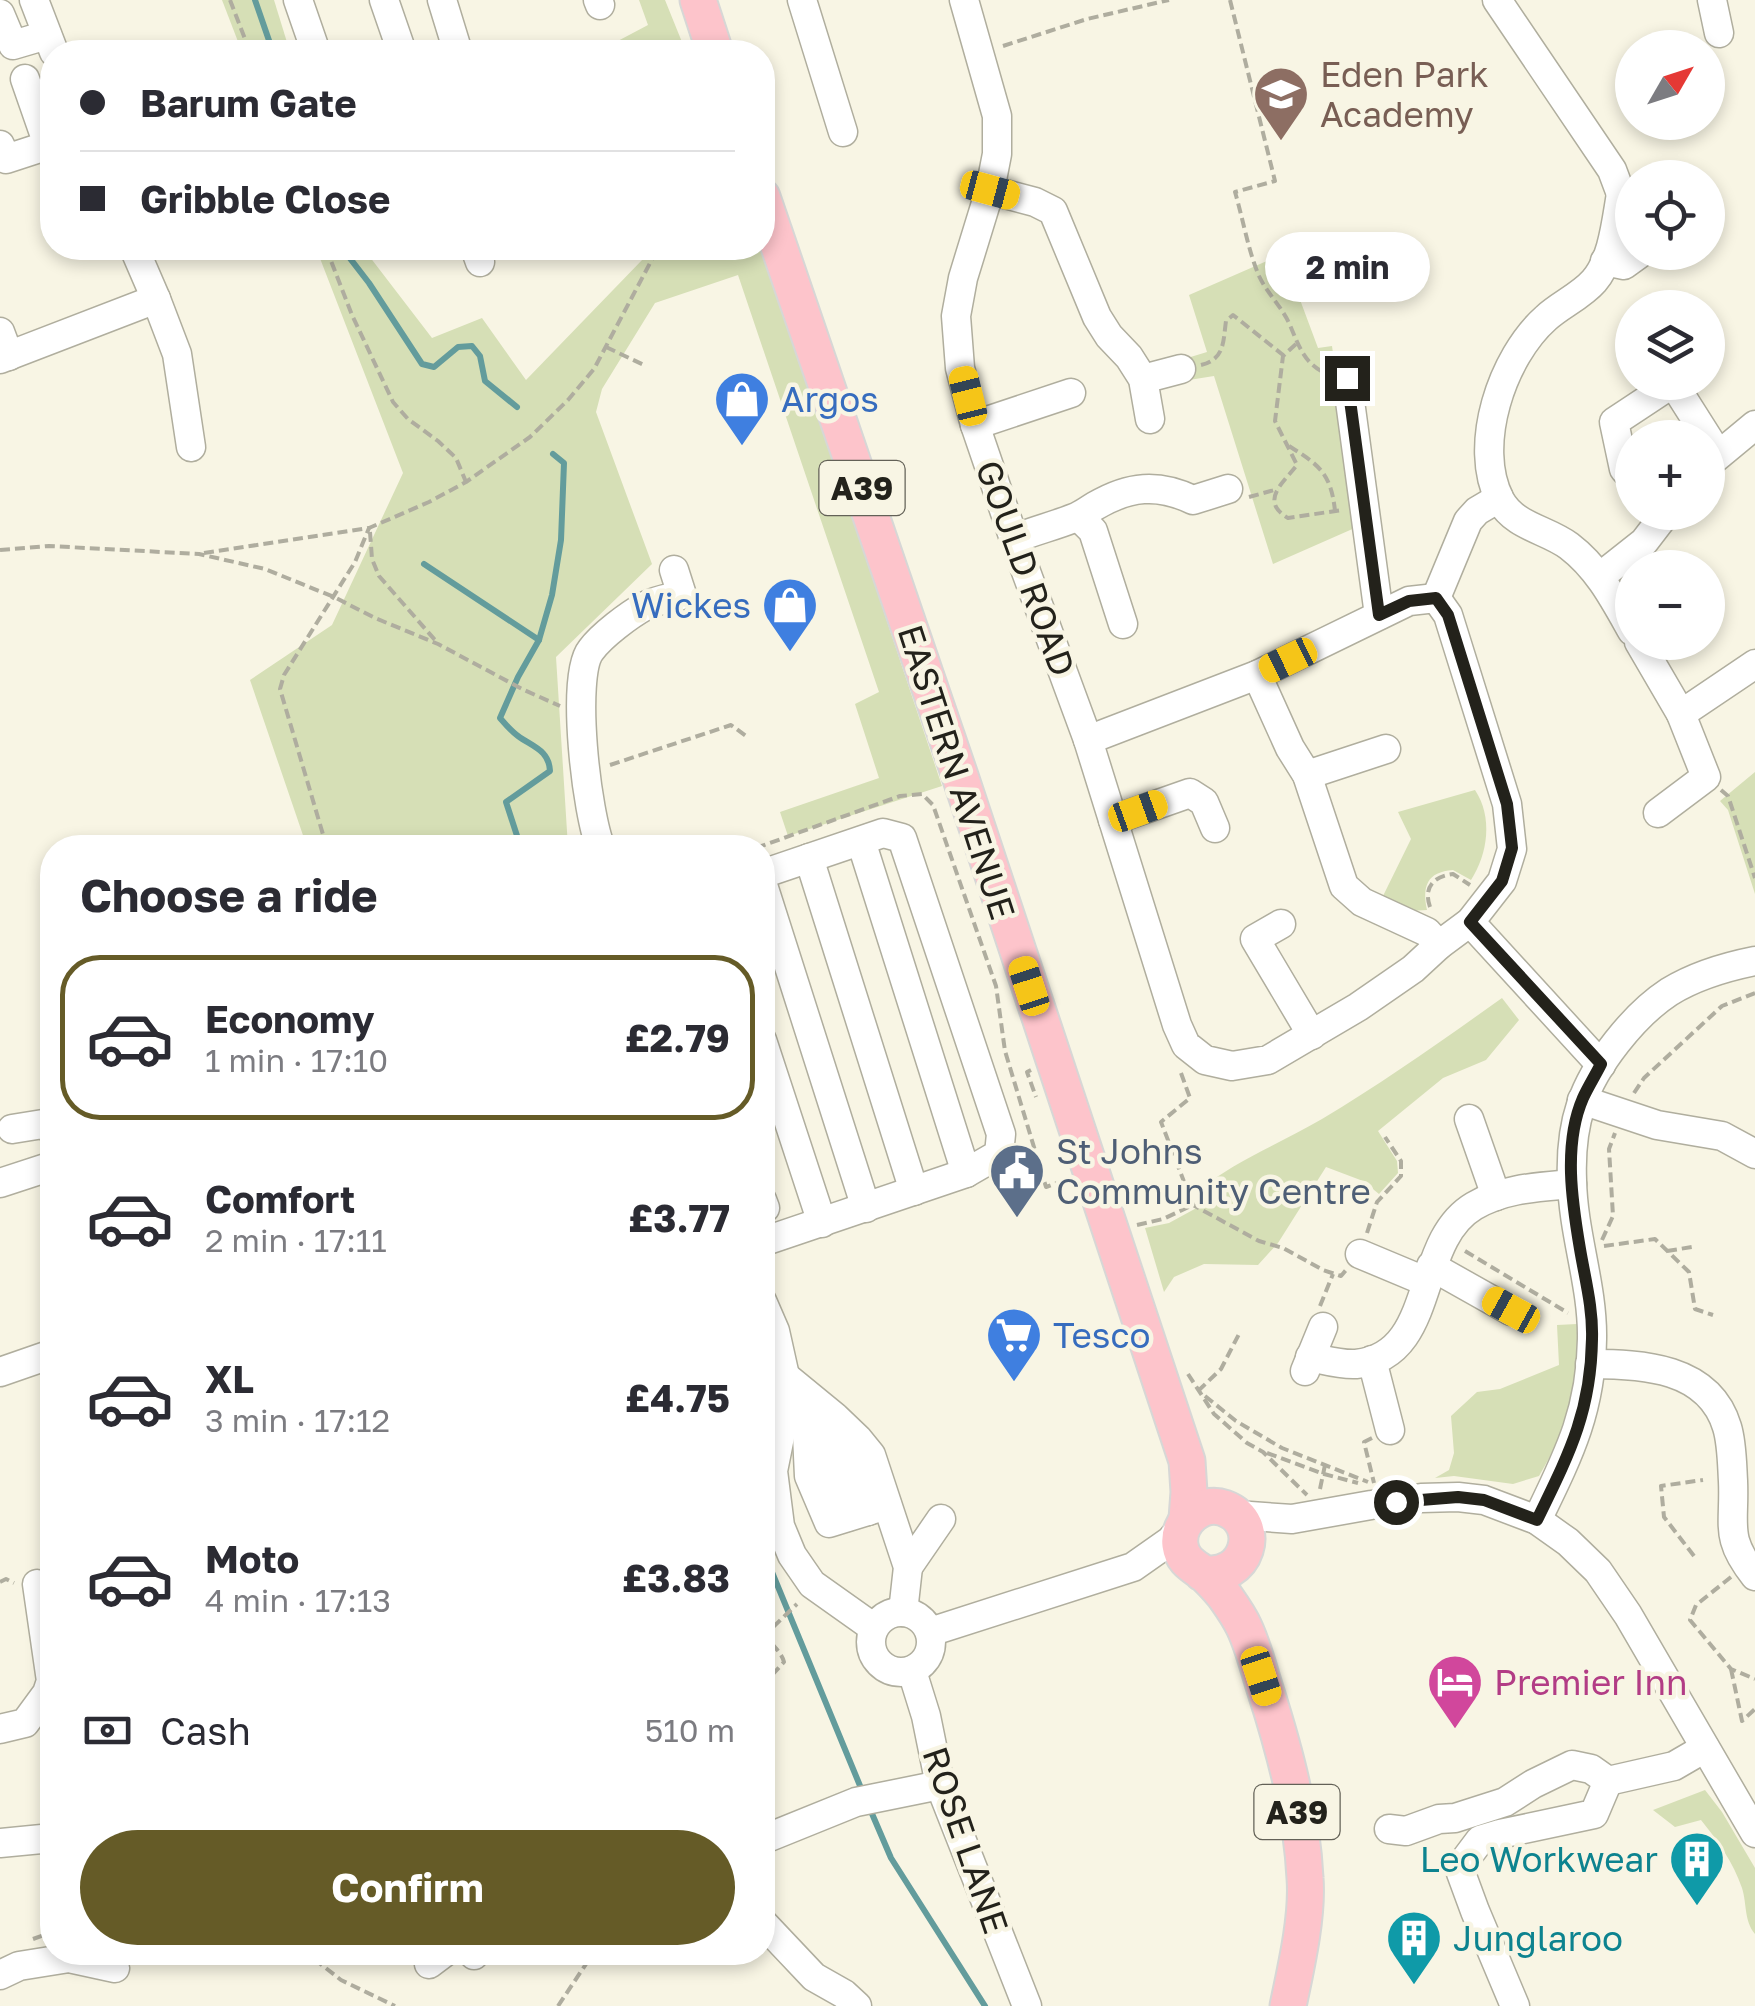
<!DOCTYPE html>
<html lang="en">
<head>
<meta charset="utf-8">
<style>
  :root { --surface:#fff; --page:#f2f2f3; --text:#2b2b33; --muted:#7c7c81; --line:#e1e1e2; --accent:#655b27 }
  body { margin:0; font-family:"Golos Text",sans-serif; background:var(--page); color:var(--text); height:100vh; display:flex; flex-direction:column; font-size:38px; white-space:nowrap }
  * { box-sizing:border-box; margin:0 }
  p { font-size:32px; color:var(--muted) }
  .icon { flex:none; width:55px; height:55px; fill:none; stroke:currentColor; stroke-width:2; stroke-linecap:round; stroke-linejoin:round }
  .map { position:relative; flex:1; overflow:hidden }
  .details { position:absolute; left:40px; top:835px; width:735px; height:1130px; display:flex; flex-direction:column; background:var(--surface); border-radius:40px; box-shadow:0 5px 15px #0003 }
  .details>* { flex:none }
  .top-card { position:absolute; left:40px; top:40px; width:735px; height:220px; border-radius:40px; box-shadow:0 5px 15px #0003; display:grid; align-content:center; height:220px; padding:0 40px; background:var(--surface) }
  .needle { width:65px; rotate:51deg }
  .controls { position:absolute; left:1615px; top:30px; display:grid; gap:20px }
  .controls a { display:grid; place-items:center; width:110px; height:110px; border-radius:50%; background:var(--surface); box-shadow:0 5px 15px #0003; font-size:50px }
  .end { position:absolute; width:45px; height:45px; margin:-22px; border:12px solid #23221b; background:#fff; box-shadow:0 0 0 5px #fff }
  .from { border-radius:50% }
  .bubble { position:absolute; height:70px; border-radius:35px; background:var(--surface); box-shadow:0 5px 15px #0003; font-size:32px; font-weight:700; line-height:70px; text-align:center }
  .car { position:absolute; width:30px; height:60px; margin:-30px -15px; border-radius:12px; box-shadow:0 0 8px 2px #0007; background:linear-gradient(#f5c518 24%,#345 0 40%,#f5c518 0 76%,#345 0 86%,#f5c518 0) }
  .top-card b { display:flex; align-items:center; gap:35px; height:95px; font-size:38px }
  .top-card b+b { border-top:2px solid var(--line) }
  .top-card i { width:25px; height:25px; background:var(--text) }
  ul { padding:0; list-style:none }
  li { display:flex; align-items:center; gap:30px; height:165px; margin:0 20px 15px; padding:0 20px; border:5px solid transparent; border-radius:40px }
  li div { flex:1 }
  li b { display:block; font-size:38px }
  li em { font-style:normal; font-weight:700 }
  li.active { border-color:var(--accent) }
  li>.icon { width:90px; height:90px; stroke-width:1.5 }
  h2 { padding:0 40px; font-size:45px; line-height:120px }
  .pay { display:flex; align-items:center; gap:25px; height:110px; padding:0 40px; font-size:38px }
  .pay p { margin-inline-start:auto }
  .button { display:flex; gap:20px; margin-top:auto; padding:20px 40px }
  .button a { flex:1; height:115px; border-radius:60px; background:var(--accent); color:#fff; font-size:40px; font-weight:700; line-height:115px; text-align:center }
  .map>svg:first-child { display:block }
  .green { fill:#d6dfb6 }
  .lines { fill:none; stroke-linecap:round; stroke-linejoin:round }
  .stream { stroke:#639c9c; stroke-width:6 }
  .minor-casing { stroke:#b0ae9e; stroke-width:31 }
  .major-casing { stroke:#d7d7d6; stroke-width:39 }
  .path { stroke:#afad9f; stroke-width:4; stroke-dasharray:10 5; stroke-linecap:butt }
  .minor { stroke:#fff; stroke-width:28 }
  .major { stroke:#fdc4cb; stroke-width:35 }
  .route { stroke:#23221b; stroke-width:12 }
  .labels { text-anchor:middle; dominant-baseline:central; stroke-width:9; stroke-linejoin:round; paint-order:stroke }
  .shield { fill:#f8f5e4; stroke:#636157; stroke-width:2.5 }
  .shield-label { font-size:32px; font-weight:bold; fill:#23221b }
  .education-label { font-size:35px; fill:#785e54; stroke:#f8f5e4; text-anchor:start }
  .shop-label { font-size:35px; fill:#366cbe; stroke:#f8f5e4; text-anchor:start }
  .street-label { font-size:35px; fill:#23221b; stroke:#f8f5e4 }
  .service-label { font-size:35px; fill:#4e5e75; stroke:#f8f5e4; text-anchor:start }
  .hotel-label { font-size:35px; fill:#b23c85; stroke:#f8f5e4; text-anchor:start }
  .culture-label { font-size:35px; fill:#0d838f; stroke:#f8f5e4; text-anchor:end }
</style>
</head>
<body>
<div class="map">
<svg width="1755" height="2006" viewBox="0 0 1755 2006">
  <rect width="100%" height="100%" fill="#f8f5e4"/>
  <g class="green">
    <path d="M222,0H274L290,52H242Z"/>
    <path d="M639,0H665L686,52H597L648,25Z"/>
    <path d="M762,247L942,786L788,836L780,812L879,778L855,704L879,692L738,275L655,303L602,389L596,412L652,564L556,657L568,847H307L250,680L332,625L403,473L316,248H363L432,338L482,318L526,380L643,259L646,248Z"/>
    <path d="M1283,254L1318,348L1332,346L1357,527L1273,564L1214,376L1189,380L1184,359L1207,352L1189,295Z"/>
    <path d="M1755,772V894L1728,810L1720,801Z"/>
    <path d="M1475,790C1493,817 1488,854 1471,880L1453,870C1427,872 1422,886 1427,910L1410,911L1383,896L1411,839L1398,812Z"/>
    <path d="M1502,998L1519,1020L1486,1060L1443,1078L1378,1131L1397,1161L1398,1173L1379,1194L1363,1181L1326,1167L1278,1243L1258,1265L1204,1264L1174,1277L1164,1292L1145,1228L1169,1223L1202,1205L1209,1206L1196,1192C1235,1161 1279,1144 1322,1119C1384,1082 1443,1040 1502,998Z"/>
    <path d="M1577,1324C1578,1380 1569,1428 1539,1476L1513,1484L1454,1476L1435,1478L1449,1470L1454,1453L1451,1416L1477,1392L1500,1389L1559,1365L1557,1325Z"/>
    <path d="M1705,1790L1722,1812L1755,1868V1934C1744,1921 1747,1904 1742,1888C1733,1862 1718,1841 1701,1820L1675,1827L1653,1810Z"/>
  </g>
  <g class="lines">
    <g class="stream">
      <path d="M255,0L273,52"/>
      <path d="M342,248L369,283L422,364L434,367L458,347L472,346L480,356L485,381L517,407"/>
      <path d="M424,564L539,640"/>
      <path d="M521,848L506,802L550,771C549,750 533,747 518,736C511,731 506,725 500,718L518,677L539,640L552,595L561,540L564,463L553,454"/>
      <path d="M762,1548L863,1793"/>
      <path d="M870,1809L891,1858L985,2006"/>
    </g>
    <g class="minor-casing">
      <g id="minor">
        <path d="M34,0L54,52"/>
        <path d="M298,0L316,52"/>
        <path d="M384,0L402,52"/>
        <path d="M442,0L458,52"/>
        <path d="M598,0L600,5"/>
        <path d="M802,0L843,132"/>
        <path d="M964,0L997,116V154L990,190L963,278L956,316L960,368L975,425L1014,539L1088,740L1177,1025L1186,1045L1205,1060L1232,1066L1268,1060L1358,1007L1413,969L1439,945L1470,922L1502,881L1512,849L1507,804L1448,615L1436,598"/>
        <path d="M1497,0L1612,170L1621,194"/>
        <path d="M1712,0L1719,33"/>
        <path d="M0,14L13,45L47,35"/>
        <path d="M25,79L48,145"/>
        <path d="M0,145L6,159L52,144"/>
        <path d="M990,190L1035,202L1053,211L1097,317L1109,336L1129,357L1143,379L1150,419"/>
        <path d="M1621,194C1616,222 1613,259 1594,281C1581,296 1560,305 1546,318C1502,357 1472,446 1500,500C1515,527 1546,529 1569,546C1598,568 1614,599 1632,631"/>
        <path d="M475,248L480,262"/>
        <path d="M1605,261L1624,265L1642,252"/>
        <path d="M156,299L177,354L191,447"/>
        <path d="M0,332L9,356"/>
        <path d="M0,359L156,299L134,248"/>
        <path d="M1350,368L1347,379L1379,615"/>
        <path d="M1143,379L1181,369"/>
        <path d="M975,425L1071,393"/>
        <path d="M1708,464L1755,425"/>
        <path d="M1632,478L1624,469L1614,422L1673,383L1718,454"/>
        <path d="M1079,517L1093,531L1123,624"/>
        <path d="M1014,539C1033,531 1054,526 1074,518C1082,515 1088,510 1095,506C1129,486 1158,483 1193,500L1228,489"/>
        <path d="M1601,576L1644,542L1667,512"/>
        <path d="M1436,598L1468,521L1477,511L1499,498"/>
        <path d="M1639,642L1681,714L1706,777L1658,813"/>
        <path d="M1257,675L1290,748L1307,775L1344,886L1362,902L1427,932L1439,945"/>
        <path d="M1681,714L1755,664"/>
        <path d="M1088,740L1257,675L1409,601L1436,598"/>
        <path d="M1307,775L1386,749"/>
        <path d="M1113,820L1190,793L1204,802L1215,828"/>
        <path d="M861,841L966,1173"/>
        <path d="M601,848C587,816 570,676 591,650C602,635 629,615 645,606C656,600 670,598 682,595L674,570"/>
        <path d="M809,858L914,1191"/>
        <path d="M762,874L883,833L902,838L1001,1134L999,1154L966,1173L762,1242"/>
        <path d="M762,882L866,1208"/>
        <path d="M1470,922L1601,1065"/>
        <path d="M1281,924L1255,939L1312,1035"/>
        <path d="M762,1040L822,1223"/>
        <path d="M1582,1100L1657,1125L1722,1136L1755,1154"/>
        <path d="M1469,1119L1496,1196"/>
        <path d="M12,1129L43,1124L52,1130"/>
        <path d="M0,1183L52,1166"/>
        <path d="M762,1200L765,1208"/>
        <path d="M1360,1254L1427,1282"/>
        <path d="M1431,1266L1511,1311"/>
        <path d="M762,1301L775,1331L785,1376V1412L773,1471L780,1526L792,1555L812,1584L874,1628"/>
        <path d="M1310,1357C1325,1360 1341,1365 1356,1364C1438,1356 1413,1242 1474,1206C1504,1188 1539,1187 1572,1184"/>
        <path d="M1372,1360L1390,1430"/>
        <path d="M1590,1364C1642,1364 1709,1367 1727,1427C1732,1443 1732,1464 1733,1481C1735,1526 1724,1537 1755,1576"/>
        <path d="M1305,1371L1323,1327"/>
        <path d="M0,1372L52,1354"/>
        <path d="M785,1376L835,1417L858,1439L871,1455L908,1567L903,1612"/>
        <path d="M805,1393L809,1476L829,1523L887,1505"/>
        <path d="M816,1418L847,1517"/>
        <path d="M838,1426L868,1511"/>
        <path d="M1236,1515L1292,1519L1371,1505L1421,1498L1458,1497L1484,1500L1537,1520L1568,1542L1598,1571L1628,1615L1755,1833"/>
        <path d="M1537,1520C1568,1456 1591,1412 1592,1339C1593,1286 1573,1234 1572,1180C1571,1155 1573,1129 1581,1105C1594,1065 1634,1015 1669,992C1695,976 1725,967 1755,961"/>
        <path d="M908,1567L941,1519"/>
        <circle cx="901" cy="1642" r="30"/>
        <path d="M930,1632L1133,1567L1170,1541L1182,1527"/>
        <path d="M912,1671L926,1716L940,1785L1027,2006"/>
        <path d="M0,1729L25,1723L47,1693L51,1681L37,1584"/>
        <path d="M1389,1829L1406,1831L1439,1819L1455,1818L1505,1802L1533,1784L1572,1765L1591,1769L1608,1781L1674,1766L1705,1748"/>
        <path d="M762,1840L856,1802L940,1785"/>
        <path d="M0,1843L52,1838"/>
        <path d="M762,1922L814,1977L844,1994L857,2006"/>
        <path d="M471,1952L474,1955"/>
        <path d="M429,1964L445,1952"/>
        <path d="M0,1975L19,1966L69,1958L115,1968"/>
        <path d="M1515,2006L1475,1911L1461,1873L1465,1860L1480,1840L1500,1834L1594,1814L1608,1781"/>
      </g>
    </g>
    <g class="major-casing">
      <g id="major">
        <path d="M698,0L715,52"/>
        <path d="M762,197L961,779L1187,1461L1189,1492L1187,1519"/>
        <path d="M1202,1573C1247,1582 1265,1523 1224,1508C1201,1500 1177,1522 1180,1545C1182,1560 1192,1565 1203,1573C1210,1579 1218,1588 1224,1595C1231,1605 1239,1616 1244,1627C1254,1648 1259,1671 1266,1692C1285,1752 1302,1815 1305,1878C1308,1916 1296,1968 1288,2006"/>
      </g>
    </g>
    <g class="path">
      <path d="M230,0L250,52"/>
      <path d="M1230,0L1275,181L1235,192C1243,219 1248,250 1259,276C1267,293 1281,306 1289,323C1298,343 1303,363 1325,373"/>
      <path d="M1003,46L1087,19L1169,0"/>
      <path d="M326,248L352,315L393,402L408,419L438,441L456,458L466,482"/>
      <path d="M1296,344L1283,356L1275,421L1297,465C1283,483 1259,501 1288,518L1342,510"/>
      <path d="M606,347L646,366"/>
      <path d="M1201,365C1225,359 1223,342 1226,321L1233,315L1283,355"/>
      <path d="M1289,446C1319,465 1331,473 1335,511"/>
      <path d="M1249,497L1278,489"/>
      <path d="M370,532L372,559L379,576L435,640"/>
      <path d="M0,550L49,546L199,554L265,569L334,597L375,618L438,644L524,690L560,706"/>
      <path d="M204,553L369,528L429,502L466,482L530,437L568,400L594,369L658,248"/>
      <path d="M610,765L731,725L746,736L749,735"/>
      <path d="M1721,790L1728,796L1755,878"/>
      <path d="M327,848L280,689L284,675L355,562L369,528"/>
      <path d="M756,848L900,796L922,794L933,805L996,986L1005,1051L1046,1187L1065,1180"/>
      <path d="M1430,907C1423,887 1434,876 1453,874L1470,885"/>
      <path d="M1031,1070L1027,1072L1036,1097"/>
      <path d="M1181,1073L1190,1098L1161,1122L1193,1205L1259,1241L1283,1248L1323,1270L1341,1276L1346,1270"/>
      <path d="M1634,1093L1644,1078L1722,1006L1755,993"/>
      <path d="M1137,1225L1163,1219L1193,1205"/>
      <path d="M1367,1233L1377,1202L1401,1176V1161L1385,1137"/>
      <path d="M1602,1240L1613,1216L1609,1149L1615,1133"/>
      <path d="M1604,1246L1655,1239L1689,1272L1695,1309L1713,1315"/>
      <path d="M1465,1251L1568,1313"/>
      <path d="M1667,1251L1692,1247"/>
      <path d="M1320,1306L1333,1274"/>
      <path d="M1188,1374L1214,1414L1247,1443L1263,1452L1307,1495"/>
      <path d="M1198,1391L1221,1369L1239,1334"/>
      <path d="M1205,1396L1236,1421L1282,1448L1368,1482"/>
      <path d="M1372,1438L1364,1442L1374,1483"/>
      <path d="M1267,1453L1324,1474L1358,1483"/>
      <path d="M1320,1489L1325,1465"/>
      <path d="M1694,1556L1664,1517L1661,1486L1703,1480"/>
      <path d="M1731,1577L1696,1605L1690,1620L1731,1669L1755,1679"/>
      <path d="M0,1582L6,1579L14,1583"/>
      <path d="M1731,1669L1742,1721L1755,1709"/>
      <path d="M762,1686L784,1662C781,1650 769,1645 767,1633L797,1604"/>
      <path d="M33,1939L52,1932"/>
      <path d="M301,1952L313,1958L341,1980L395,2006"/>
      <path d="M558,2006L594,1952"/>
    </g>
    <use href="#minor" class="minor"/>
    <use href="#major" class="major"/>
  </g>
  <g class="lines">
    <path class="route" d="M1347,378L1379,615L1409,601L1436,598L1448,615L1507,804L1512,848L1502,881L1470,922L1601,1064C1595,1076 1588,1087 1583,1098C1563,1144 1572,1202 1580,1249C1585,1279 1593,1308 1592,1339C1591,1413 1568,1456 1537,1520L1484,1500L1458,1497L1396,1502"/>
  </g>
  <defs>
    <g id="school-pin" transform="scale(2.875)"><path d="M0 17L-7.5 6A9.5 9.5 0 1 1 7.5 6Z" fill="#8d6e63" stroke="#f8f5e4"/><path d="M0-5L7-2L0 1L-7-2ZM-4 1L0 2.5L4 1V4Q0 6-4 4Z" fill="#fff"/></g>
    <g id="shop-pin" transform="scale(2.875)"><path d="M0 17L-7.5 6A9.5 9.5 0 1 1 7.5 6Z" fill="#3f7fe0" stroke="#f8f5e4"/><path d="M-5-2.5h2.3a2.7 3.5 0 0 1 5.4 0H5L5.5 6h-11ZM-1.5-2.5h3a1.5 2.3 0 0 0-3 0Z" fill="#fff"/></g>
    <g id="civic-pin" transform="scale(2.875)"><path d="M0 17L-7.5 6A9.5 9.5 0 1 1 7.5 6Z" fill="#5c6f8a" stroke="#f8f5e4"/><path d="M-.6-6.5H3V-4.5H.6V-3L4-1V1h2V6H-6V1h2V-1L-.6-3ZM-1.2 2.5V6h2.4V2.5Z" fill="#fff"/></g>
    <g id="supermarket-pin" transform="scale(2.875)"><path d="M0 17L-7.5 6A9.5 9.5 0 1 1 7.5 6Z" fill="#3f7fe0" stroke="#f8f5e4"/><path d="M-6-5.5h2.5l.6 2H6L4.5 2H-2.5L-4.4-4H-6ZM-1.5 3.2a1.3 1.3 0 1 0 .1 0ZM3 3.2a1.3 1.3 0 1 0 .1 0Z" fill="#fff"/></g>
    <g id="hotel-pin" transform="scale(2.875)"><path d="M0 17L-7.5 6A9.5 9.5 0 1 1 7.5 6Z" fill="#d1479c" stroke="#f8f5e4"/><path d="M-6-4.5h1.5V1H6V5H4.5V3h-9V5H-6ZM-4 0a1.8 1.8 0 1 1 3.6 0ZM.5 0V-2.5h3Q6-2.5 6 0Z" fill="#fff"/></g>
    <g id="building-pin" transform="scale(2.875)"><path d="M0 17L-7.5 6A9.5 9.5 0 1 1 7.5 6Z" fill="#0f9aa8" stroke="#f8f5e4"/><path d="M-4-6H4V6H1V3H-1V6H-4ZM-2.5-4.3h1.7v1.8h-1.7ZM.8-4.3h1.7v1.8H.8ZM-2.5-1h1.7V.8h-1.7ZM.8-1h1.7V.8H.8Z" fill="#fff"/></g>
  </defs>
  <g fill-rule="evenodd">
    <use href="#school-pin" x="1281" y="94"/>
    <use href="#shop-pin" x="742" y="399"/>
    <use href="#shop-pin" x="790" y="605"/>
    <use href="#civic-pin" x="1017" y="1171"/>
    <use href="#supermarket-pin" x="1014" y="1335"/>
    <use href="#hotel-pin" x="1455" y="1682"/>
    <use href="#building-pin" x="1697" y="1859"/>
    <use href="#building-pin" x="1414" y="1938"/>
  </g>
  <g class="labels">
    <g class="shield">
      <rect x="819.5" y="461" width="85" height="54" rx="8"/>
      <rect x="1254.5" y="1785" width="85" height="54" rx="8"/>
    </g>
    <g class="shield-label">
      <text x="862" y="488">A39</text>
      <text x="1297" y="1812">A39</text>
    </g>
    <g class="education-label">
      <text x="1320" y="74">Eden Park<tspan x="1320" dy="40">Academy</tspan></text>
    </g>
    <g class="shop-label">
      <text x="781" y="399">Argos</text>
      <text x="751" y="605" text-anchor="end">Wickes</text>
      <text x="1053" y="1335">Tesco</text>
    </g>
    <g class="street-label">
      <text transform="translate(1026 568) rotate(70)">GOULD ROAD</text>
      <text transform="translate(957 772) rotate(72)">EASTERN AVENUE</text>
      <text transform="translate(966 1840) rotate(71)">ROSE LANE</text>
    </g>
    <g class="service-label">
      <text x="1056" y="1151">St Johns<tspan x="1056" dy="40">Community Centre</tspan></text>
    </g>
    <g class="hotel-label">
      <text x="1494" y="1682">Premier Inn</text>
    </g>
    <g class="culture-label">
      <text x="1658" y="1859">Leo Workwear</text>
      <text x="1453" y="1938" text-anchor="start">Junglaroo</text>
    </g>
  </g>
</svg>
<div class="controls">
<a><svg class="needle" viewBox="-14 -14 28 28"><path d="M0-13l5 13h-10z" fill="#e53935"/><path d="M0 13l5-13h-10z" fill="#7c7c81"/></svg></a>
<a><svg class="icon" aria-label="locate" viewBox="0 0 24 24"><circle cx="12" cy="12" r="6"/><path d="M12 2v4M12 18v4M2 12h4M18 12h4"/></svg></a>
<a><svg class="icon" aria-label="layers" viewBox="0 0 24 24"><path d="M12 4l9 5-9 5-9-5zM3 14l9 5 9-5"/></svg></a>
<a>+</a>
<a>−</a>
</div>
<i class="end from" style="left:1396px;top:1502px"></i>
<i class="end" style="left:1347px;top:378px"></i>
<div class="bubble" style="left:1265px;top:232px;width:165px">2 min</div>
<i class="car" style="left:990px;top:190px;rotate:105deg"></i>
<i class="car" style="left:968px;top:396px;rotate:346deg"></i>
<i class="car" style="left:1288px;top:660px;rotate:244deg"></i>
<i class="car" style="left:1138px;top:811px;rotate:70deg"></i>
<i class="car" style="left:1029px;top:986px;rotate:342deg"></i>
<i class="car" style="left:1511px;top:1310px;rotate:299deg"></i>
<i class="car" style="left:1261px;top:1676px;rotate:162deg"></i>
<div class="top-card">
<b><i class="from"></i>Barum Gate</b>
<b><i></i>Gribble Close</b>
</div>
<section class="details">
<h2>Choose a ride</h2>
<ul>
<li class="active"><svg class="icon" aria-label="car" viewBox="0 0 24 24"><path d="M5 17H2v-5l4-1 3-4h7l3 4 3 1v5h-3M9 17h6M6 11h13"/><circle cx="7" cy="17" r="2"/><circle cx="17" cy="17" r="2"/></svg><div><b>Economy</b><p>1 min · 17:10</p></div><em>£2.79</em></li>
<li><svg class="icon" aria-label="car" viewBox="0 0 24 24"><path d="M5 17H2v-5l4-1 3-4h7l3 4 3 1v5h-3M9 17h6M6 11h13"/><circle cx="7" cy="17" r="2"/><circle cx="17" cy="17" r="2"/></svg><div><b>Comfort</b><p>2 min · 17:11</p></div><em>£3.77</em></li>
<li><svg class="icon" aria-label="car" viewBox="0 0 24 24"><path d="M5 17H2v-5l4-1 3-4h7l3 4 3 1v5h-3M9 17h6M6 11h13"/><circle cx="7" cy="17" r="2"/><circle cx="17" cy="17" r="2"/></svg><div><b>XL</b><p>3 min · 17:12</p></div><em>£4.75</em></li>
<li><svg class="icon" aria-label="car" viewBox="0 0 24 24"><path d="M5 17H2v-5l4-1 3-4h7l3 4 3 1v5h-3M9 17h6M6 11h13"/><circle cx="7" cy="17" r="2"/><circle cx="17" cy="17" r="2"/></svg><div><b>Moto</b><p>4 min · 17:13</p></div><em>£3.83</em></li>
</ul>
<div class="pay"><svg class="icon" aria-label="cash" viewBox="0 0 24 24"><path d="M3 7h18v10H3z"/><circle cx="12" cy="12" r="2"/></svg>Cash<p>510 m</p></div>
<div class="button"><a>Confirm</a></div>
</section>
</div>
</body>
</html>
